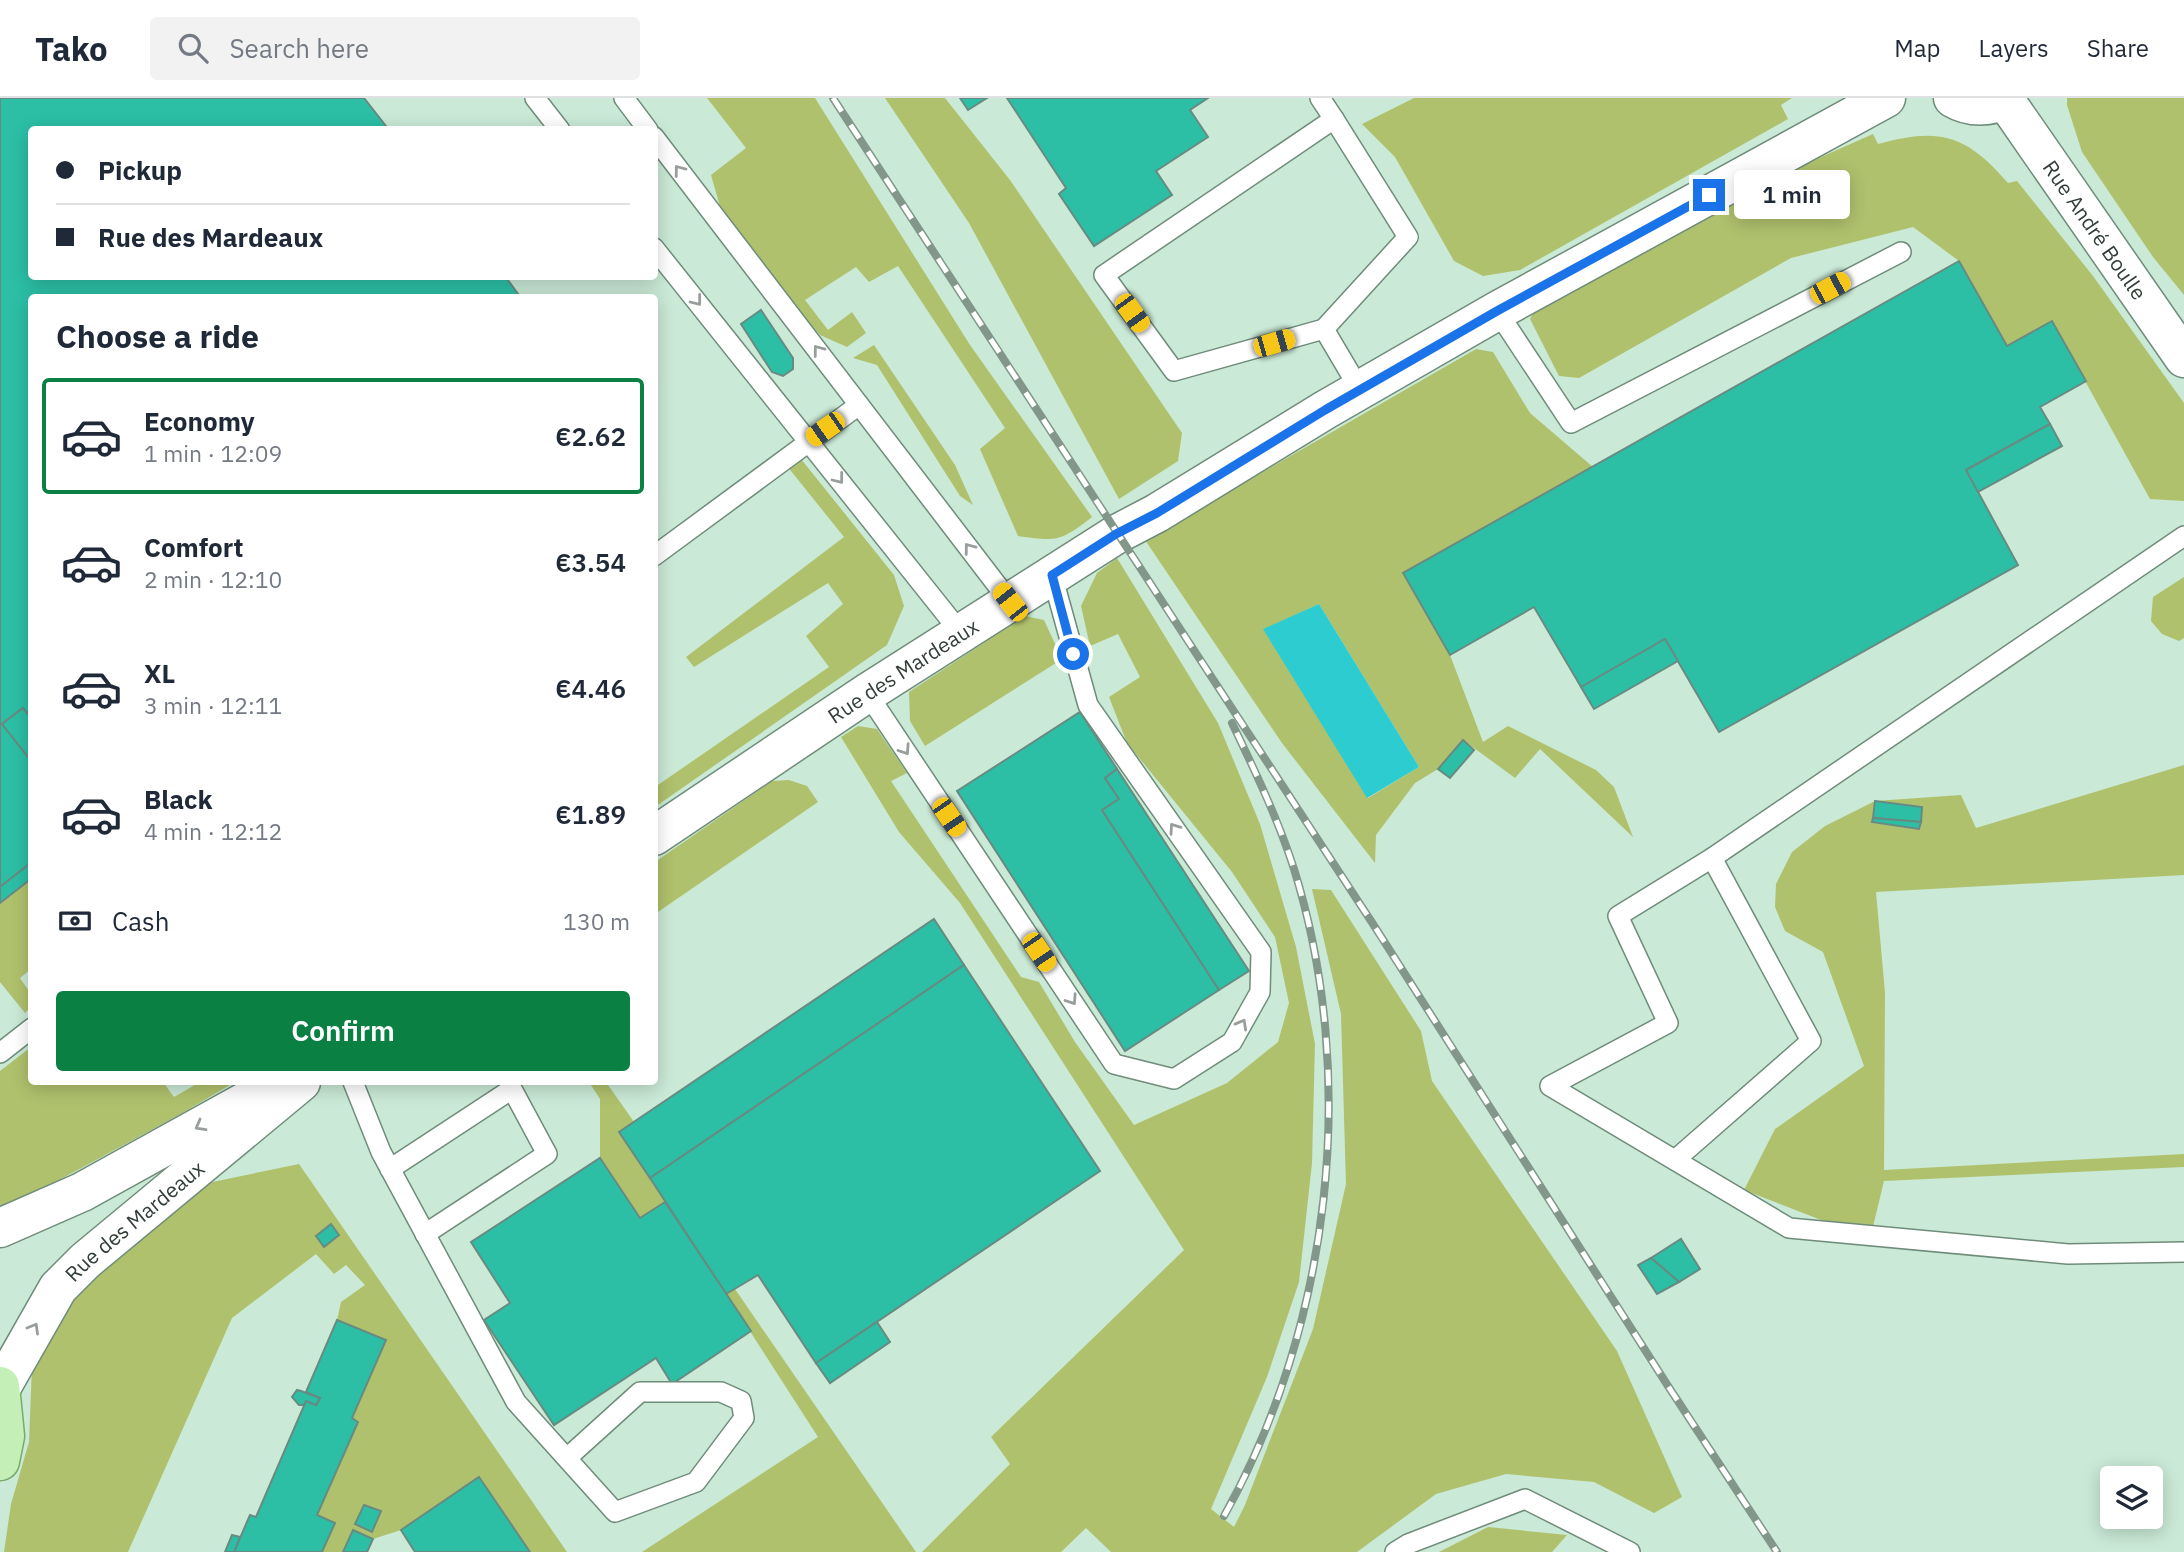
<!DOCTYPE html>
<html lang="en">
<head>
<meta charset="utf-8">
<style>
  :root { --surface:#fff; --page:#f2f2f3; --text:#1f2937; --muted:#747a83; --line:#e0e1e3; --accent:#0b8043 }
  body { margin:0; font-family:"IBM Plex Sans",sans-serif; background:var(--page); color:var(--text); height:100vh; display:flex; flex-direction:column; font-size:26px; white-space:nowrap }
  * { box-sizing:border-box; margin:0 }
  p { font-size:23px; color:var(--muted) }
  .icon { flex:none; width:38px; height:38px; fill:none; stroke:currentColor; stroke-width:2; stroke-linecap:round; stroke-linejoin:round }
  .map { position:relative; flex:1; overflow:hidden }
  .details { position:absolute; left:28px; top:196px; width:630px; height:791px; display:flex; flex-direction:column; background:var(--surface); border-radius:7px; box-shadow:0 4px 18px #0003 }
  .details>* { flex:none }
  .banner { position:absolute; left:28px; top:28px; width:630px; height:154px; border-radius:7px; box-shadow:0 4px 18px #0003; display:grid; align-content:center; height:154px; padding:0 28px; background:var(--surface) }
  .tools { position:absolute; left:2100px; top:1368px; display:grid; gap:14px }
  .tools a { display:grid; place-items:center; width:63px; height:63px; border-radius:7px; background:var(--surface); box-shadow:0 4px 18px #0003; font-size:35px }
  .end { position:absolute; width:32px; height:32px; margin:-16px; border:9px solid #1a73e8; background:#fff; box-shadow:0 0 0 4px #fff }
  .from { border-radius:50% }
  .bubble { position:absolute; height:49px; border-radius:7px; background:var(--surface); box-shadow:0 4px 18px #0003; font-size:23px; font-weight:600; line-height:49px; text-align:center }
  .car { position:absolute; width:21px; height:42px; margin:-21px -10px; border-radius:9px; box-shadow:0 0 5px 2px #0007; background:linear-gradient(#f5c518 24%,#345 0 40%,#f5c518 0 76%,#345 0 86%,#f5c518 0) }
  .banner b { display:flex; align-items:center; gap:24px; height:66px; font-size:26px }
  .banner b+b { border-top:2px solid var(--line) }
  .banner i { width:18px; height:18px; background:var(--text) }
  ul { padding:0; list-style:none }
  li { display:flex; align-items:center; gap:21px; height:116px; margin:0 14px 10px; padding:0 14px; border:4px solid transparent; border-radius:7px }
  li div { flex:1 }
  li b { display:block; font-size:26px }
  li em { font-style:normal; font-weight:600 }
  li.active { border-color:var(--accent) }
  li>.icon { width:63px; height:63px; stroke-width:1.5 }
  h2 { padding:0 28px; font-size:32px; line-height:84px }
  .pay { display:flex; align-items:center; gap:18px; height:77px; padding:0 28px; font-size:26px }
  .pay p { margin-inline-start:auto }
  .primary-button { display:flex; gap:14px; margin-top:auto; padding:14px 28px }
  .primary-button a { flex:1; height:80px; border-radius:7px; background:var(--accent); color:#fff; font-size:28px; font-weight:600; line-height:80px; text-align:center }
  header { display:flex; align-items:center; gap:42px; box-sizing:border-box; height:98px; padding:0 35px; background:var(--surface); border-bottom:2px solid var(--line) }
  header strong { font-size:33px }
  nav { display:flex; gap:38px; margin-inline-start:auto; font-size:24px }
  .search { width:490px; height:63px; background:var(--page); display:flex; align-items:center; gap:18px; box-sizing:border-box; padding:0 24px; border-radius:7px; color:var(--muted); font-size:26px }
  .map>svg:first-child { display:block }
  .green { fill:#b0c16d; fill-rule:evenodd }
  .water { fill:#2cccd1 }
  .building { fill:#2cbfa6; stroke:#678b82; stroke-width:2 }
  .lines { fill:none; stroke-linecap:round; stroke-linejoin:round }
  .lane-casing { stroke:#6f8c7a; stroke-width:22 }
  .street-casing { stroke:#6f8c7a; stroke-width:41 }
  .primary-casing { stroke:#78aa6a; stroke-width:41 }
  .lane { stroke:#fff; stroke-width:19 }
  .street { stroke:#fff; stroke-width:38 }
  .primary { stroke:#c4efb6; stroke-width:38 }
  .rail-casing { stroke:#82978a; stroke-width:8 }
  .rail { stroke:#fff; stroke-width:5; stroke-dasharray:16; stroke-linecap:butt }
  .oneway { stroke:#989e9b }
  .route { stroke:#1a73e8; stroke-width:9 }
  .labels { text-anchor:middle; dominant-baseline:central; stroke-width:5; stroke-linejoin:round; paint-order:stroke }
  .street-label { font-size:21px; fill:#323e37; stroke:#fff }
</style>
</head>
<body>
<header>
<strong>Tako</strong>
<div class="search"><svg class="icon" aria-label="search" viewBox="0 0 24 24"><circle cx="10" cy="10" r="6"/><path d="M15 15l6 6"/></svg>Search here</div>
<nav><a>Map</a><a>Layers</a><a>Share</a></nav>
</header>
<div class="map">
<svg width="2184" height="1454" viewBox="0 0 2184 1454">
  <rect width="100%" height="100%" fill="#cae9d6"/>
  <g class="green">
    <path d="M707,0H815L970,247L1092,419C1061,443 1057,444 1018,438L980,351L1005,330L898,168L869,184L856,169L805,202L828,232L852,214L866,235L847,249L820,237L795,209L721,112L711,77L746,50Z"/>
    <path d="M885,0H945L1010,82L1182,335L1178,363L1119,401L969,125Z"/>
    <path d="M1414,0H1792L1781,7L1788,21L1520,172L1483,178L1454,163L1395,59L1362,26Z"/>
    <path d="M2067,0H2184V197L2153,159L2082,54L2067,7Z"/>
    <path d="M1873,36L1878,46C1939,29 1966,36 2008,85L2017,83L2093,178L2184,305V403L2150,401L2052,223L2007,248L1959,163L1913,129L1791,160L1579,280L1559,278L1530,221L1537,208L1803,67Z"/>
    <path d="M874,247L955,367L973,407L960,398L877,267L853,260Z"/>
    <path d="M1476,251L1493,254L1530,315L1593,369L1403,476L1450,557L1483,644L1508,628L1596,672L1614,689L1633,739L1540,651L1515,680L1463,642L1438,671L1415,685L1376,737L1375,765L1282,645L1145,442ZM1319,506L1419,669L1368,700L1264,532Z"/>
    <path d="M801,361L894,477L904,508L887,547L655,709V689L829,569L806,538L843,506L828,485L694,569L686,559L844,439L787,368Z"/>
    <path d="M1117,460L1218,625L1260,726L1296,849L1315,946L1312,1065L1299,1184L1267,1279L1211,1411L1234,1429L1245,1407L1313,1231L1346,1086L1341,916L1312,791L1331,792L1421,933L1432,983L1617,1253L1682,1399L1654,1415L1594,1384L1506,1376L1436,1396L1357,1454H1111L1086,1430L1061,1454H922L1010,1366L991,1339L1184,1152L960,805L899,734L841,639L858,628L877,631L907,675L891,683L1021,879L1039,884L1075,944L1134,1027L1227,985L1278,944L1289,905L1275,839L1232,774L1127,645L1109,599L1140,579L1118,536L1090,548L1081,508L1097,475Z"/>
    <path d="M2184,479V540L2179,543L2162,536L2151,523L2153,499Z"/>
    <path d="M1025,518L1044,522L1056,548V565L925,648L910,623L909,594Z"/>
    <path d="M2184,667V777L1876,794L1885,895L1884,1072L2184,1056V1069L1884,1083L1870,1141L1744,1092L1775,1031L1864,968L1823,854L1785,833L1775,809L1776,786L1792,754L1825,728L1875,703L1961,697L1976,730Z"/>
    <path d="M789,682L807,688L818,704L655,816V764L772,683Z"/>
    <path d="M31,780V871L20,880L31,896V909L25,915L0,884V805Z"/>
    <path d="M31,949L32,984H163L174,999L200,984H235L179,1017L0,1114V973Z"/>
    <path d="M589,984H606L634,1024L619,1034L665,1104L640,1120L600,1060V1001Z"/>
    <path d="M299,1066L567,1454H530L479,1380L401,1432L373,1441L353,1433L343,1454H322L335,1425L317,1417L358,1324L352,1320L386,1242L337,1222L341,1204L365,1187L346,1167L334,1176L316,1156L232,1220L128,1454H4L11,1406L29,1344L32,1267L55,1217L105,1160L198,1087Z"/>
    <path d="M735,1191L916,1454H642L818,1339L726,1196Z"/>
    <path d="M1488,1429L1567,1437L1552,1454H1439Z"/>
  </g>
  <path class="water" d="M1319,506L1419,669L1367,700L1263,531Z"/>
  <g class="building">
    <path d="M0,0H364L389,32H32V178H505L521,200H32V621L23,610L2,626L32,664V764L0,789Z"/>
    <path d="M960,0H987L968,12Z"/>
    <path d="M1007,0H1208L1190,12L1208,39L1156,73L1172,97L1094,148L1059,96L1066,90Z"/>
    <path d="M1959,163L2007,248L2052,223L2086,283L2040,309L2050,326L1966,372L2018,467L1719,634L1665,541L1581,589L1534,509L1450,557L1403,475Z"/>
    <path d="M761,212L793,260V271L783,278L772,274L741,226Z"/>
    <path d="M2050,326L2062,348L1978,394L1966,372Z"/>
    <path d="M1665,541L1678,563L1594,611L1581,589Z"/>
    <path d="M23,610L32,621V664L2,626Z"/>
    <path d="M1080,614L1117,671L1105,680L1119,701L1102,712L1219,892L1125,953L957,693Z"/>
    <path d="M1463,642L1474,652L1450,680L1438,671Z"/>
    <path d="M1117,671L1249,873L1219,892L1102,712L1119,701L1105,680Z"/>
    <path d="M1875,703L1922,709L1921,724L1873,720Z"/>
    <path d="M1873,720L1921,724L1919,731L1872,724Z"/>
    <path d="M32,764V780L0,805V789Z"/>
    <path d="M934,821L964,867L650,1080L619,1034Z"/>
    <path d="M964,867L1100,1073L816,1265L758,1177L726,1196L650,1080Z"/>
    <path d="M600,1060L640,1120L665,1104L751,1233L672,1286L656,1260L554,1327L484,1222L510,1205L471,1144Z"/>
    <path d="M331,1126L339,1137L324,1149L316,1138Z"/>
    <path d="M1681,1141L1700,1171L1679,1184L1651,1160Z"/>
    <path d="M1651,1160L1679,1184L1657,1196L1638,1167Z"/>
    <path d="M337,1222L386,1242L352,1320L358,1324L317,1417L335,1425L322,1454H234L250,1417L256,1419L306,1303L316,1307L320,1300L306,1294Z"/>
    <path d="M877,1224L890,1244L830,1285L816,1265Z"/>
    <path d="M297,1292L301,1293L320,1300L316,1307L306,1303L304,1307H299L292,1299Z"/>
    <path d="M479,1379L530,1454H415L401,1432Z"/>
    <path d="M364,1407L381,1413L372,1434L355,1426Z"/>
    <path d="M353,1432L373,1441L367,1454H343Z"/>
    <path d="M232,1437L240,1439L234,1454H225Z"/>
  </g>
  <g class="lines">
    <g class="lane-casing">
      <g id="lane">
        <path d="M535,0L560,32"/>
        <path d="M624,0L648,32"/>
        <path d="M1320,0L1334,21"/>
        <path d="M1334,21L1408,139L1324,231L1174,273L1104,177Z"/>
        <path d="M654,39L1010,504"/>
        <path d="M654,150L961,535"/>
        <path d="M1497,213L1571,325L1901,154"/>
        <path d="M1324,231L1360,292"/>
        <path d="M2184,438L1712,760L1618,818L1668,925L1550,988L1789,1130L2068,1156L2184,1154"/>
        <path d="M654,458L859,307"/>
        <path d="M867,595L1114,966L1174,981L1232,944L1260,894L1261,854L1088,607L1052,477"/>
        <path d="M0,955L32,930"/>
        <path d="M353,984L381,1054L516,1304L615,1414L696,1384L744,1320L741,1303L721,1294H640L567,1360"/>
        <path d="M1675,1062L1811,943L1712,760"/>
        <path d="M390,1071L512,991L547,1056L425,1136"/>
        <path d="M1395,1454L1408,1446L1525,1401L1630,1454"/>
      </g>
    </g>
    <g class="street-casing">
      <g id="street">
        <path d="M1953,0C1970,10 1990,10 2008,0"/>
        <path id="s1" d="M2005,2L2184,260"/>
        <path id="s2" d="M654,738L867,595L1117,436L1157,415L1325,312L1497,213L1886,0"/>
        <path d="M0,1130L82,1094L261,995"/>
        <path id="s3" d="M1,1290L58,1190L85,1163L301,984"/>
      </g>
    </g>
    <g class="primary-casing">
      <path id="primary" d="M0,1288L5,1338L0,1363"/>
    </g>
    <use href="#lane" class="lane"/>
    <use href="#street" class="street"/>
    <use href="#primary" class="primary"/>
    <g class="rail-casing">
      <g id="rail">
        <path d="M833,0L1373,826L1668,1288L1777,1454"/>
        <path d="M1224,1418C1331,1227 1359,980 1294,771C1278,721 1255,673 1232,625"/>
      </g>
    </g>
    <use href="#rail" class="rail"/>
  </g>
  <defs><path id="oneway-chevron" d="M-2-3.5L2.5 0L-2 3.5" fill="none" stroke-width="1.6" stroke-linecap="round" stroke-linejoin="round" transform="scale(1.75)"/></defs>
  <g class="oneway">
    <use href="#oneway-chevron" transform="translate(679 72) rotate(-127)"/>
    <use href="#oneway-chevron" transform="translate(697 203) rotate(52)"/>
    <use href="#oneway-chevron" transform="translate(818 252) rotate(-127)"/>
    <use href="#oneway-chevron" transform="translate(839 381) rotate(52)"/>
    <use href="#oneway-chevron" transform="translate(969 450) rotate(-127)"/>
    <use href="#oneway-chevron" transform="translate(905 652) rotate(56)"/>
    <use href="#oneway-chevron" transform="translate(1174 730) rotate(-125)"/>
    <use href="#oneway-chevron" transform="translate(1072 902) rotate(56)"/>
    <use href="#oneway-chevron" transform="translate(1242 926) rotate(-61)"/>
    <use href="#oneway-chevron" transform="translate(200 1028) rotate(151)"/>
    <use href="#oneway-chevron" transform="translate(34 1230) rotate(-60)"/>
  </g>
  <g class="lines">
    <path class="route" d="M1073,556L1052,477L1116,436L1157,415L1325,312L1497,213L1709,97"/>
  </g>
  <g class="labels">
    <g class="street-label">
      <text stroke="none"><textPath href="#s1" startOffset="158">Rue André Boulle</textPath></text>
      <text stroke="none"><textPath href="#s2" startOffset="299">Rue des Mardeaux</textPath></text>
      <text stroke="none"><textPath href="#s3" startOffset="217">Rue des Mardeaux</textPath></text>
    </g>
  </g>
</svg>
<div class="tools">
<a><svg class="icon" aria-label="layers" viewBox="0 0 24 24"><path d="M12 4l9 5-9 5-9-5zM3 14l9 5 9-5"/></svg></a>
</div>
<i class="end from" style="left:1073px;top:556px"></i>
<i class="end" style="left:1709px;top:97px"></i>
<div class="bubble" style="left:1734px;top:72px;width:116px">1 min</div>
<i class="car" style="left:1830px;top:190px;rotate:62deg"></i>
<i class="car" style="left:1132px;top:215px;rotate:144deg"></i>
<i class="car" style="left:1274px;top:245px;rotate:74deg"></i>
<i class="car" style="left:825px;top:331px;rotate:235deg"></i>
<i class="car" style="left:1010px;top:504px;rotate:322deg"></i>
<i class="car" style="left:949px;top:719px;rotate:146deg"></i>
<i class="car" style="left:1039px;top:854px;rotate:146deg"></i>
<div class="banner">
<b><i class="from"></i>Pickup</b>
<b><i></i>Rue des Mardeaux</b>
</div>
<section class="details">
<h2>Choose a ride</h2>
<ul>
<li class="active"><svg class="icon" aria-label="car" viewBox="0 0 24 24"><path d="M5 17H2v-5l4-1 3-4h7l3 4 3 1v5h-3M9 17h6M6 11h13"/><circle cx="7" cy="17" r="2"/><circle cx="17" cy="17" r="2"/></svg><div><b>Economy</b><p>1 min · 12:09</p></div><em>€2.62</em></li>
<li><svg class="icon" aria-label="car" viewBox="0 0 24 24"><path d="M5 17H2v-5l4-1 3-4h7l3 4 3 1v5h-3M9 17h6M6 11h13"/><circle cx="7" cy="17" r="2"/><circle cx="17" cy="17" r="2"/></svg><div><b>Comfort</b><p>2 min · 12:10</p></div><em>€3.54</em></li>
<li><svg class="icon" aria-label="car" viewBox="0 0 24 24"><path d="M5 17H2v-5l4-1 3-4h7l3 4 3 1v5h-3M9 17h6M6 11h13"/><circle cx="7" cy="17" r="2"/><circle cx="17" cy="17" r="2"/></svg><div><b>XL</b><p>3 min · 12:11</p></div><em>€4.46</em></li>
<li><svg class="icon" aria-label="car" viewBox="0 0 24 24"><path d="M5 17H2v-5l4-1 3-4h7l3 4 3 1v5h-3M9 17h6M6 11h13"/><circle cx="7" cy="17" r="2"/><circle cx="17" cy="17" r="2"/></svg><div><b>Black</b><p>4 min · 12:12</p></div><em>€1.89</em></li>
</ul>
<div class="pay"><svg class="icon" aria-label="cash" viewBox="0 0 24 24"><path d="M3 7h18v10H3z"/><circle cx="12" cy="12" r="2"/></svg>Cash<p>130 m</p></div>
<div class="primary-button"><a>Confirm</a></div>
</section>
</div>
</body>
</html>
